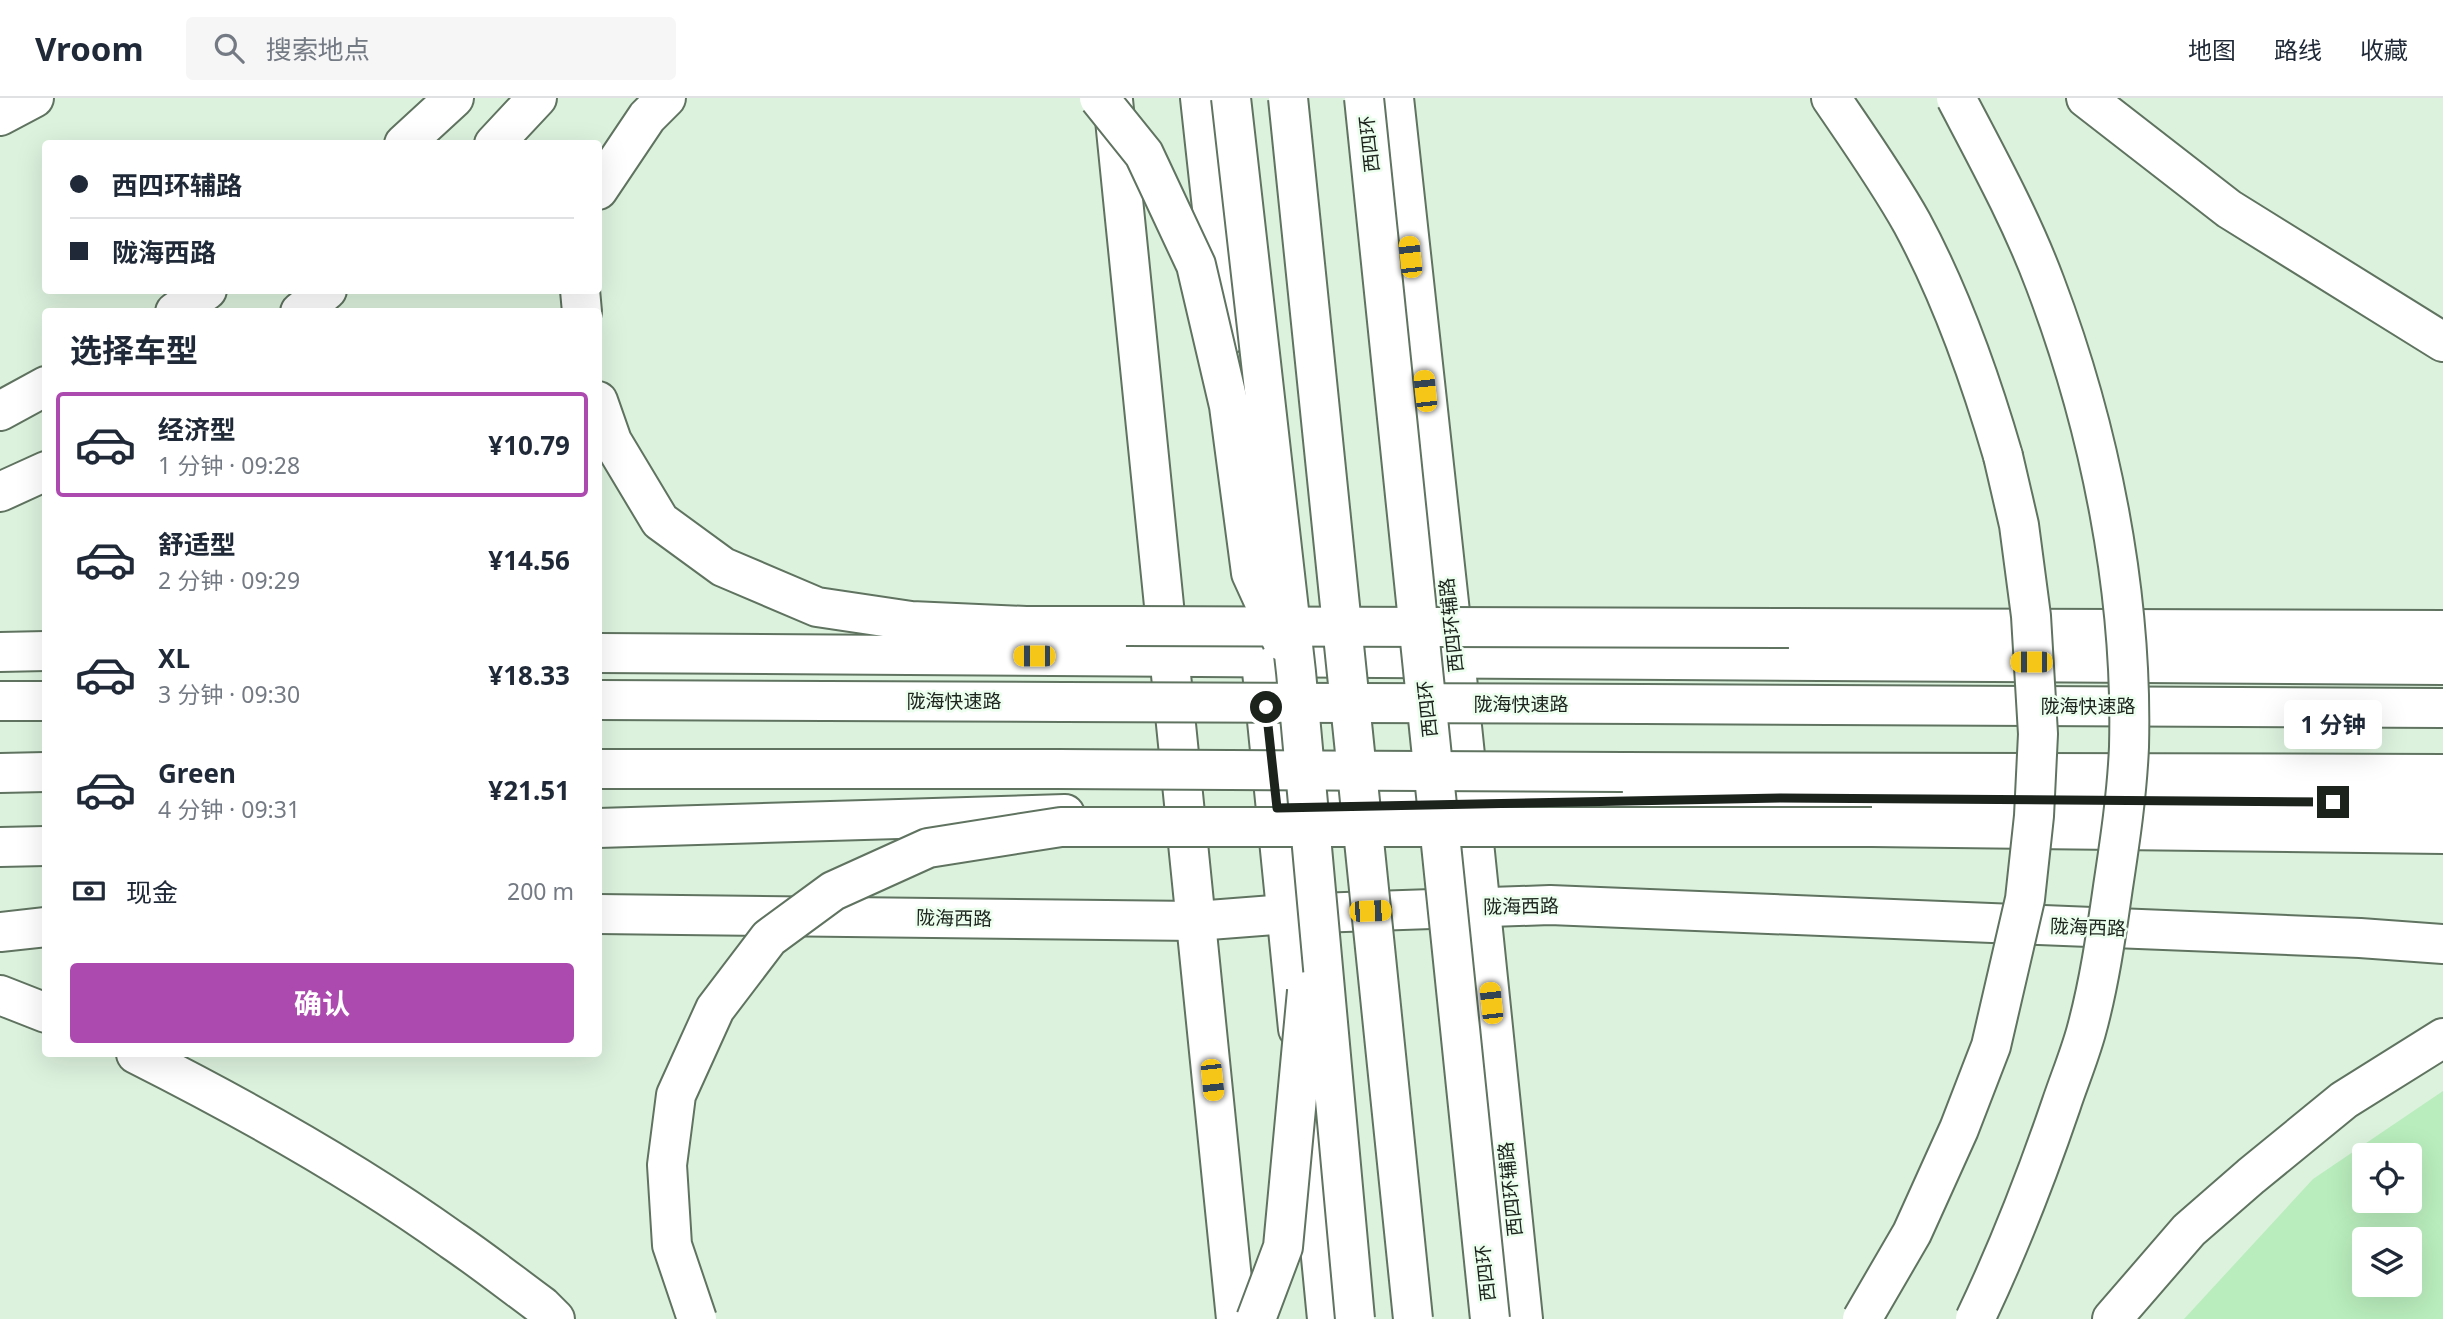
<!DOCTYPE html>
<html lang="zh">
<head>
<meta charset="utf-8">
<style>
  :root { --surface:#fff; --page:#f6f6f7; --text:#1f2937; --muted:#747a83; --line:#e0e1e3; --accent:#ad4aaf }
  body { margin:0; font-family:"Noto Sans","Noto Sans SC",sans-serif; background:var(--page); color:var(--text); height:100vh; display:flex; flex-direction:column; font-size:26px; white-space:nowrap }
  * { box-sizing:border-box; margin:0 }
  p { font-size:23px; color:var(--muted) }
  .icon { flex:none; width:38px; height:38px; fill:none; stroke:currentColor; stroke-width:2; stroke-linecap:round; stroke-linejoin:round }
  .map { position:relative; flex:1; overflow:hidden }
  .panel { position:absolute; left:42px; top:210px; width:560px; height:749px; display:flex; flex-direction:column; background:var(--surface); border-radius:7px; box-shadow:0 7px 28px #0002 }
  .panel>* { flex:none }
  .hud { position:absolute; left:42px; top:42px; width:560px; height:154px; border-radius:7px; box-shadow:0 7px 28px #0002; display:grid; align-content:center; height:154px; padding:0 28px; background:var(--surface) }
  .fabs { position:absolute; left:2352px; top:1045px; display:grid; gap:14px }
  .fabs a { display:grid; place-items:center; width:70px; height:70px; border-radius:7px; background:var(--surface); box-shadow:0 7px 28px #0002; font-size:35px }
  .end { position:absolute; width:32px; height:32px; margin:-16px; border:9px solid #1b231c; background:#fff; box-shadow:0 0 0 4px #fff }
  .from { border-radius:50% }
  .bubble { position:absolute; height:49px; border-radius:7px; background:var(--surface); box-shadow:0 7px 28px #0002; font-size:23px; font-weight:700; line-height:49px; text-align:center }
  .car { position:absolute; width:21px; height:42px; margin:-21px -10px; border-radius:9px; box-shadow:0 0 5px 2px #0007; background:linear-gradient(#f5c518 24%,#345 0 40%,#f5c518 0 76%,#345 0 86%,#f5c518 0) }
  .hud b { display:flex; align-items:center; gap:24px; height:66px; font-size:26px }
  .hud b+b { border-top:2px solid var(--line) }
  .hud i { width:18px; height:18px; background:var(--text) }
  ul { padding:0; list-style:none }
  li { display:flex; align-items:center; gap:21px; height:105px; margin:0 14px 10px; padding:0 14px; border:4px solid transparent; border-radius:7px }
  li div { flex:1 }
  li b { display:block; font-size:26px }
  li em { font-style:normal; font-weight:700 }
  li.on { border-color:var(--accent) }
  li>.icon { width:63px; height:63px; stroke-width:1.5 }
  h2 { padding:0 28px; font-size:32px; line-height:84px }
  .pay { display:flex; align-items:center; gap:18px; height:77px; padding:0 28px; font-size:26px }
  .pay p { margin-inline-start:auto }
  .cta { display:flex; gap:14px; margin-top:auto; padding:14px 28px }
  .cta a { flex:1; height:80px; border-radius:7px; background:var(--accent); color:#fff; font-size:28px; font-weight:700; line-height:80px; text-align:center }
  header { display:flex; align-items:center; gap:42px; box-sizing:border-box; height:98px; padding:0 35px; background:var(--surface); border-bottom:2px solid var(--line) }
  header strong { font-size:33px }
  nav { display:flex; gap:38px; margin-inline-start:auto; font-size:24px }
  .search { width:490px; height:63px; background:var(--page); display:flex; align-items:center; gap:18px; box-sizing:border-box; padding:0 24px; border-radius:7px; color:var(--muted); font-size:26px }
  .map>svg:first-child { display:block }
  .green { fill:#b9edbd; fill-rule:evenodd }
  .lines { fill:none; stroke-linecap:round; stroke-linejoin:round }
  .minor-casing { stroke:#5f7360; stroke-width:42 }
  .major-casing { stroke:#5f7360; stroke-width:42 }
  .highway-casing { stroke:#5f7360; stroke-width:42 }
  .minor { stroke:#fff; stroke-width:38 }
  .major { stroke:#fff; stroke-width:38 }
  .highway { stroke:#fff; stroke-width:38 }
  .highway-bridge-casing { stroke:#5f7360; stroke-width:42; stroke-linecap:butt }
  .highway-bridge { stroke:#fff; stroke-width:38 }
  .route { stroke:#1b231c; stroke-width:9 }
  .labels { text-anchor:middle; dominant-baseline:central; stroke-width:5; stroke-linejoin:round; paint-order:stroke }
  .street-label { font-size:19px; fill:#1b231c; stroke:#ecfeed }
</style>
</head>
<body>
<header>
<strong>Vroom</strong>
<div class="search"><svg class="icon" aria-label="search" viewBox="0 0 24 24"><circle cx="10" cy="10" r="6"/><path d="M15 15l6 6"/></svg>搜索地点</div>
<nav><a>地图</a><a>路线</a><a>收藏</a></nav>
</header>
<div class="map">
<svg width="2443" height="1221" viewBox="0 0 2443 1221">
  <rect width="100%" height="100%" fill="#dcf2dd"/>
  <path class="green" d="M2443,993V1221H2184L2313,1081ZM2364,1057H2410V1102H2364ZM2364,1141H2410V1186H2364Z"/>
  <g class="lines">
    <g class="minor-casing">
      <g id="minor">
        <path d="M1113,2L1236,1221"/>
        <path d="M0,18L34,0"/>
      </g>
    </g>
    <g class="major-casing">
      <g id="major">
        <path d="M1200,0L1226,238"/>
        <path d="M1394,0L1455,560L1523,1221"/>
        <path d="M0,554L46,553"/>
        <path d="M598,555L2443,567"/>
        <path d="M1262,573L1298,931"/>
        <path d="M1276,710L1781,700L2443,705"/>
        <path d="M598,730L1065,716"/>
        <path d="M0,749L46,748"/>
        <path d="M598,816L1196,823L1287,816L1550,807L2360,840L2443,846"/>
        <path d="M0,834L46,829"/>
        <path d="M1306,1005L1327,1221"/>
      </g>
    </g>
    <g class="highway-casing">
      <g id="highway">
        <path d="M1831,0C1859,41 1888,82 1912,125C1951,197 1980,279 2003,358"/>
        <path d="M2086,0L2229,111L2443,244"/>
        <path d="M404,46L454,0"/>
        <path d="M494,46L537,0"/>
        <path d="M598,92L647,19L666,0"/>
        <path d="M580,192L582,214"/>
        <path d="M175,214L207,192"/>
        <path d="M300,214L327,192"/>
        <path d="M598,303L612,343L660,423L723,469L817,509L911,523L1026,528H1126"/>
        <path d="M0,313L46,288"/>
        <path d="M0,394L46,373"/>
        <path d="M1789,530L2443,532"/>
        <path d="M598,602L1064,604"/>
        <path d="M0,603H46"/>
        <path d="M1643,606L2443,610"/>
        <path d="M598,671H1058"/>
        <path d="M1623,674L2443,676"/>
        <path d="M0,675L46,674"/>
        <path d="M1872,729L2443,736"/>
        <path d="M0,897L46,915"/>
        <path d="M136,956C245,1011 353,1071 452,1142C483,1163 512,1186 542,1208L555,1221"/>
        <path d="M2112,1221L2189,1132L2251,1078L2344,1002L2443,940"/>
      </g>
    </g>
    <use href="#minor" class="minor"/>
    <use href="#major" class="major"/>
    <use href="#highway" class="highway"/>
    <g class="highway-bridge-casing">
      <g id="highway-bridge">
        <path d="M1099,0L1144,56L1196,167L1229,308L1251,475L1282,543"/>
        <path d="M1231,0L1296,574L1355,1221"/>
        <path d="M1288,0L1413,1221"/>
        <path d="M1364,0L1490,1221"/>
        <path d="M1956,0C1988,61 2021,121 2045,185C2100,330 2133,494 2129,649C2127,696 2120,743 2113,789C2106,838 2099,887 2086,934C2079,959 2069,983 2061,1007C2036,1080 2008,1152 1975,1221"/>
        <path d="M1126,528L1789,530"/>
        <path d="M1064,604L1643,606"/>
        <path d="M1058,671L1623,674"/>
        <path d="M697,1221L672,1147L667,1067L676,997L715,911L769,840L833,793L928,750L1061,729H1872"/>
        <path d="M1256,1221L1283,1149L1307,893"/>
        <path d="M1862,1221L1912,1135L1959,1031L1991,948L2025,801L2034,718L2038,636L2031,518L2019,427L2003,358"/>
      </g>
    </g>
    <use href="#highway-bridge" class="highway-bridge"/>
  </g>
  <g class="lines">
    <path class="route" d="M1266,609L1277,710L1781,700L2333,704"/>
  </g>
  <g class="labels">
    <g class="street-label">
      <text transform="translate(1369 46) rotate(-96)">西四环</text>
      <text transform="translate(1451 527) rotate(-96)">西四环辅路</text>
      <text x="954" y="603">陇海快速路</text>
      <text x="1521" y="606">陇海快速路</text>
      <text x="2088" y="608">陇海快速路</text>
      <text transform="translate(1427 611) rotate(-96)">西四环</text>
      <text transform="translate(1521 808) rotate(-1)">陇海西路</text>
      <text transform="translate(954 820) rotate(1)">陇海西路</text>
      <text transform="translate(2088 829) rotate(2)">陇海西路</text>
      <text transform="translate(1510 1091) rotate(-96)">西四环辅路</text>
      <text transform="translate(1485 1175) rotate(-96)">西四环</text>
    </g>
  </g>
</svg>
<div class="fabs">
<a><svg class="icon" aria-label="locate" viewBox="0 0 24 24"><circle cx="12" cy="12" r="6"/><path d="M12 2v4M12 18v4M2 12h4M18 12h4"/></svg></a>
<a><svg class="icon" aria-label="layers" viewBox="0 0 24 24"><path d="M12 4l9 5-9 5-9-5zM3 14l9 5 9-5"/></svg></a>
</div>
<i class="end from" style="left:1266px;top:609px"></i>
<i class="end" style="left:2333px;top:704px"></i>
<div class="bubble" style="left:2284px;top:602px;width:98px">1 分钟</div>
<i class="car" style="left:1410px;top:159px;rotate:354deg"></i>
<i class="car" style="left:1425px;top:293px;rotate:354deg"></i>
<i class="car" style="left:1034px;top:558px;rotate:270deg"></i>
<i class="car" style="left:2031px;top:564px;rotate:270deg"></i>
<i class="car" style="left:1370px;top:813px;rotate:88deg"></i>
<i class="car" style="left:1491px;top:905px;rotate:354deg"></i>
<i class="car" style="left:1212px;top:982px;rotate:174deg"></i>
<div class="hud">
<b><i class="from"></i>西四环辅路</b>
<b><i></i>陇海西路</b>
</div>
<section class="panel">
<h2>选择车型</h2>
<ul>
<li class="on"><svg class="icon" aria-label="car" viewBox="0 0 24 24"><path d="M5 17H2v-5l4-1 3-4h7l3 4 3 1v5h-3M9 17h6M6 11h13"/><circle cx="7" cy="17" r="2"/><circle cx="17" cy="17" r="2"/></svg><div><b>经济型</b><p>1 分钟 · 09:28</p></div><em>¥10.79</em></li>
<li><svg class="icon" aria-label="car" viewBox="0 0 24 24"><path d="M5 17H2v-5l4-1 3-4h7l3 4 3 1v5h-3M9 17h6M6 11h13"/><circle cx="7" cy="17" r="2"/><circle cx="17" cy="17" r="2"/></svg><div><b>舒适型</b><p>2 分钟 · 09:29</p></div><em>¥14.56</em></li>
<li><svg class="icon" aria-label="car" viewBox="0 0 24 24"><path d="M5 17H2v-5l4-1 3-4h7l3 4 3 1v5h-3M9 17h6M6 11h13"/><circle cx="7" cy="17" r="2"/><circle cx="17" cy="17" r="2"/></svg><div><b>XL</b><p>3 分钟 · 09:30</p></div><em>¥18.33</em></li>
<li><svg class="icon" aria-label="car" viewBox="0 0 24 24"><path d="M5 17H2v-5l4-1 3-4h7l3 4 3 1v5h-3M9 17h6M6 11h13"/><circle cx="7" cy="17" r="2"/><circle cx="17" cy="17" r="2"/></svg><div><b>Green</b><p>4 分钟 · 09:31</p></div><em>¥21.51</em></li>
</ul>
<div class="pay"><svg class="icon" aria-label="cash" viewBox="0 0 24 24"><path d="M3 7h18v10H3z"/><circle cx="12" cy="12" r="2"/></svg>现金<p>200 m</p></div>
<div class="cta"><a>确认</a></div>
</section>
</div>
</body>
</html>
